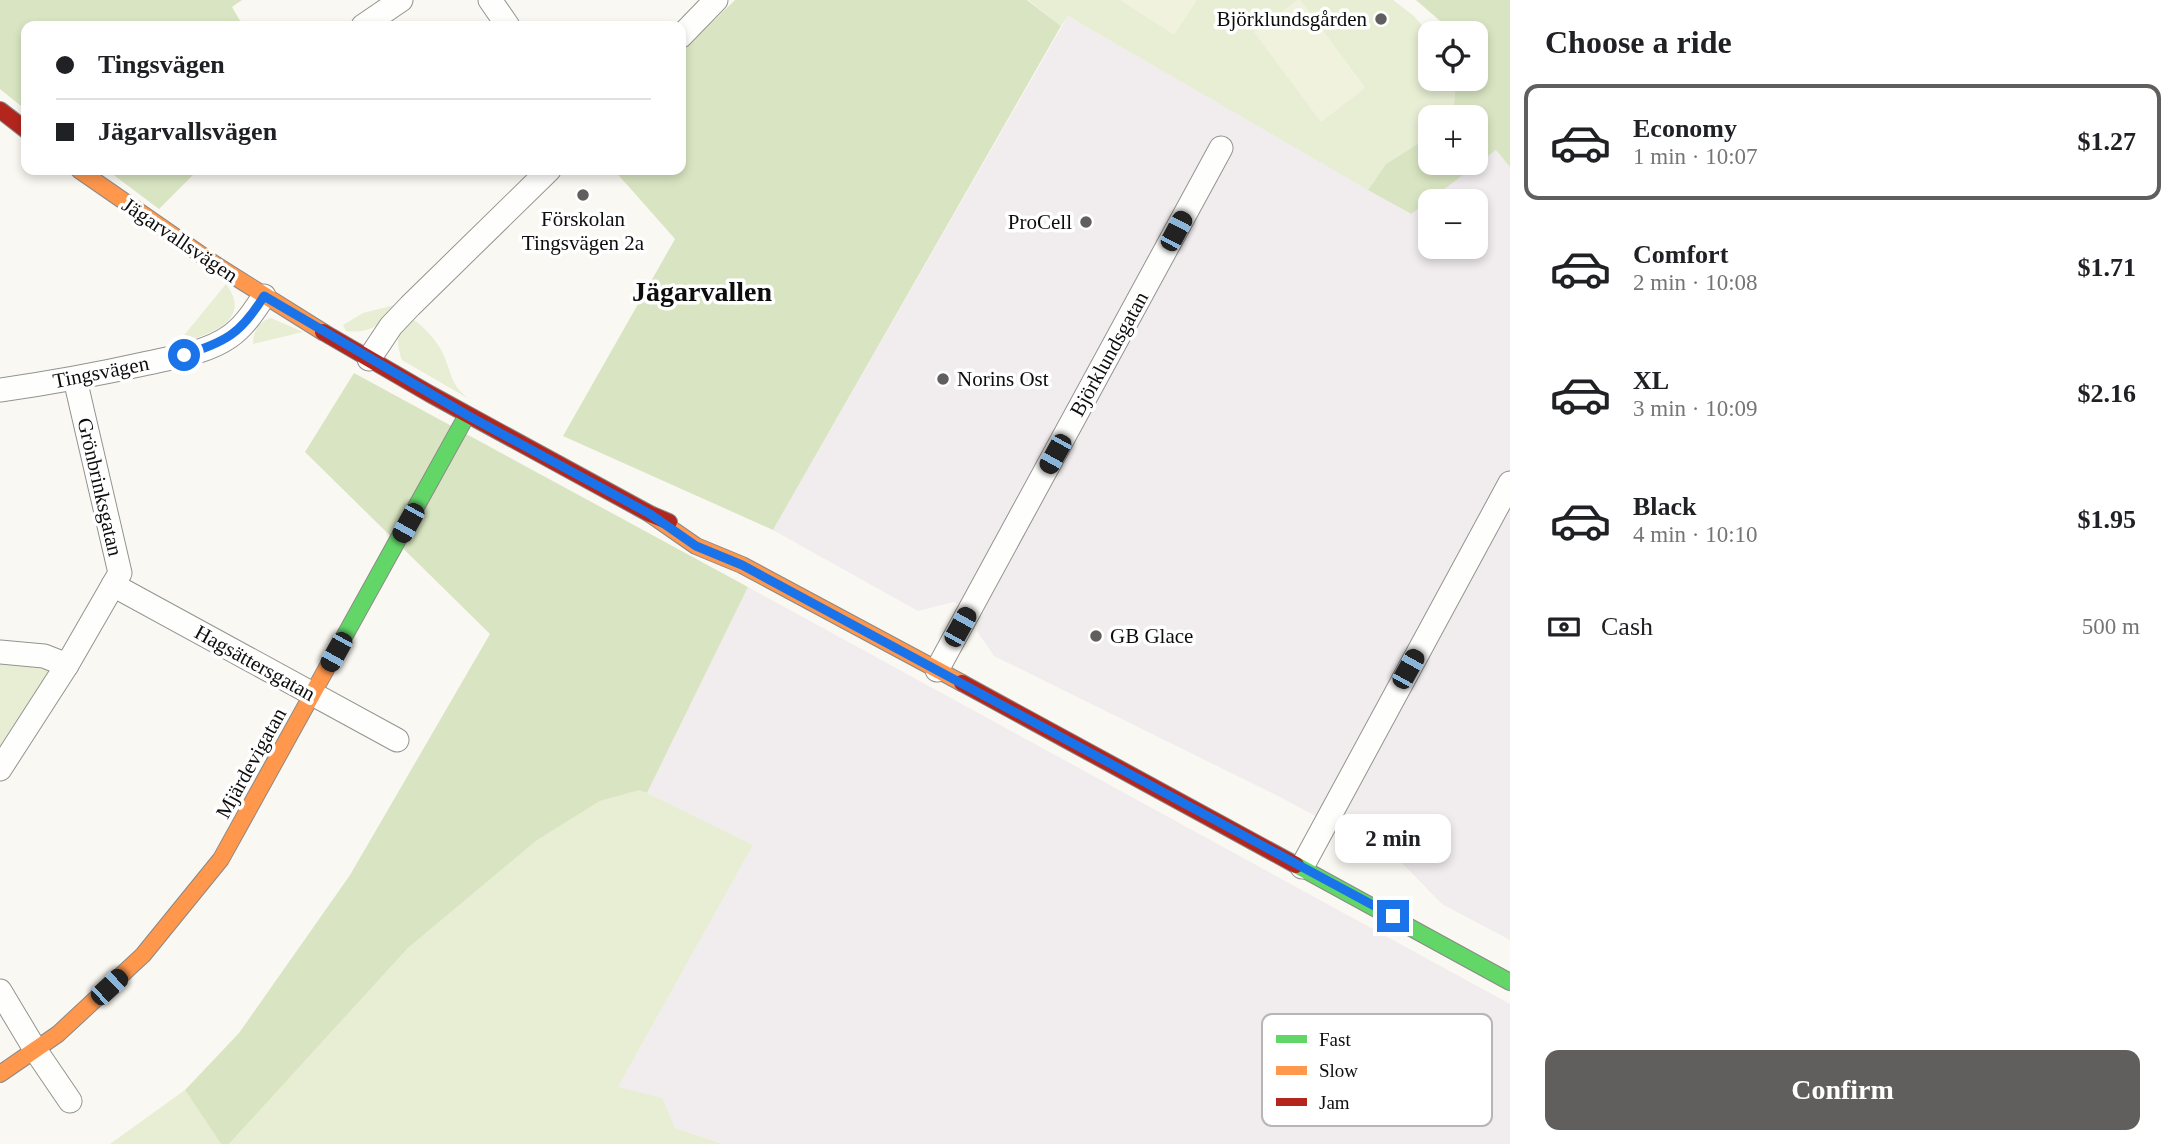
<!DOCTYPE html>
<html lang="en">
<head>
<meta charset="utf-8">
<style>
  :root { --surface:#fff; --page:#f2f2f2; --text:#202124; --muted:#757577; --line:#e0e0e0; --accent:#605f5d }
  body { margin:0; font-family:Georgia,serif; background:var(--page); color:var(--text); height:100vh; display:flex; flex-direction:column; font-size:26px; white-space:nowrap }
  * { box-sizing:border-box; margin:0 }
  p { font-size:23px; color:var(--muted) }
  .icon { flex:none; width:38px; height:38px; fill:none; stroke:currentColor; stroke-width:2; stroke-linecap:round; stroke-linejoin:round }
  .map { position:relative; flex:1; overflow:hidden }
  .details { display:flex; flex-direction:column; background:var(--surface); width:665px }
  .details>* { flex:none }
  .banner { position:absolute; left:21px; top:21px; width:665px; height:154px; border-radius:14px; box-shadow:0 4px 10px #0003; display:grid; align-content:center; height:154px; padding:0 35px; background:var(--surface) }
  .fabs { position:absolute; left:1418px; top:21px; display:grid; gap:14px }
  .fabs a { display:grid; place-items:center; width:70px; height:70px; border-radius:14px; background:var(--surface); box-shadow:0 4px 10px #0003; font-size:35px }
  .end { position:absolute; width:32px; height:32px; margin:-16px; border:9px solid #1a73e8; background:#fff; box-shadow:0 0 0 4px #fff }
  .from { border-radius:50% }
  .bubble { position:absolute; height:49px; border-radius:14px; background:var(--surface); box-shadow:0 4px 10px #0003; font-size:23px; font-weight:700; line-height:49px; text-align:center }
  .car { position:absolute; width:21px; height:42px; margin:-21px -10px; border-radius:9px; box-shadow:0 0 5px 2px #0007; background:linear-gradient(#222 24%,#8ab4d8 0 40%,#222 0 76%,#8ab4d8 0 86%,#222 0) }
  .banner b { display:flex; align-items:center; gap:24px; height:66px; font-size:26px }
  .banner b+b { border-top:2px solid var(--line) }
  .banner i { width:18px; height:18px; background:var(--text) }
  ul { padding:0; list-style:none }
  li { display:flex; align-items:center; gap:21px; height:116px; margin:0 14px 10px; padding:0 21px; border:4px solid transparent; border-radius:14px }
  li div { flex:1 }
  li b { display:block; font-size:26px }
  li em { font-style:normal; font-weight:700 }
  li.selected { border-color:var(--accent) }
  li>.icon { width:63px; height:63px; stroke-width:1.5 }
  h2 { padding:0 35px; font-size:32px; line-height:84px }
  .pay { display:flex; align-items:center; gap:18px; height:77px; padding:0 35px; font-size:26px }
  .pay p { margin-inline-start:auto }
  .action { display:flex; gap:14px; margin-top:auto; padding:14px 35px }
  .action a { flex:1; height:80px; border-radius:14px; background:var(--accent); color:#fff; font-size:28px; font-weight:700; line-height:80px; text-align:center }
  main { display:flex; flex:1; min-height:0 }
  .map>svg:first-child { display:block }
  .industrial { fill:#f1ecee; fill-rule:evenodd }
  .green { fill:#e7eed3 }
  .forest { fill:#d9e5c2 }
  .pitch { fill:#f0f2dd }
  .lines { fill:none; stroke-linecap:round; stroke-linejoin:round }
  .street-casing { stroke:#949390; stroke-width:25 }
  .fast-casing { stroke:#8a8987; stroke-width:18 }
  .slow-casing { stroke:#8a8987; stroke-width:18 }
  .jam-casing { stroke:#8a8987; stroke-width:18 }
  .street { stroke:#fefefd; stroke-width:23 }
  .fast { stroke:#63d668; stroke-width:16 }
  .slow { stroke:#ff974d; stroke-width:16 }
  .jam { stroke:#b3261e; stroke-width:16 }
  .route { stroke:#1a73e8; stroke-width:9 }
  .poi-dot { fill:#605f5d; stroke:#fff; stroke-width:2.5 }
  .labels { text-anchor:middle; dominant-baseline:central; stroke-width:7; stroke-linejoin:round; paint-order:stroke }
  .poi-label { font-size:21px; fill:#0d0d0d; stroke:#fff; text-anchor:end }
  .street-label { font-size:21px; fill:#0d0d0d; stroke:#fff }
  .district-label { font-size:28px; font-weight:bold; fill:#0d0d0d; stroke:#fff }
  .key { fill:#fff; stroke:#b6b6b6; stroke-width:2 }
  .key-label { font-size:19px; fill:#0d0d0d }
</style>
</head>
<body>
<main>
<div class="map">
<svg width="1510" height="1144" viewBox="0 0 1510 1144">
  <rect width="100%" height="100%" fill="#faf8f2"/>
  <g class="industrial">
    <path d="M1068,16L1410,214L1496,150L1510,167V940L1442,904L1402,863L1282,798L994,656L977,631L982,620L954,602L918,611L773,530ZM1430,201H1475V247H1430Z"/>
    <path d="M748,587L1510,1004V1144H723L675,1128L618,1087L753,845L647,793Z"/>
  </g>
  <g class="green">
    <path d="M1028,0H1298L1255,32L1365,88L1300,0H1393L1414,16L1430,35V79H1456L1453,117H1430V136L1386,164L1368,190L1068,16L1061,26Z"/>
    <path d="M226,284C255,323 205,335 177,344Z"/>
    <path d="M395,305C384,325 368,334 346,331L343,325L363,313Z"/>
    <path d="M271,318L303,332L253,344C253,332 259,321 271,318Z"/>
    <path d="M414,320C423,326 436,340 441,350C452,370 448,383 469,399L402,360C396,343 395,328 414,320Z"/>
    <path d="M0,658L52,669L0,754Z"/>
    <path d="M639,789L753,845L618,1087L662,1098L675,1128L723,1144H229L408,948L536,841L600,801Z"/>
    <path d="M185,1090L221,1144H110Z"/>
  </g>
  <g class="forest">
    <path d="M0,0H242L232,7L243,26H26V110L0,89Z"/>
    <path d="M735,0H1027L1061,26L773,530L563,436L675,239L614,170H681V53Z"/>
    <path d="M1416,0H1510V167L1496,150L1411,214L1368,190L1386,164L1430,136V163H1475V117H1453L1456,79H1475V33H1454Z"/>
    <path d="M107,170H198L159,209Z"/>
    <path d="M354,373L748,587L647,793L639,790L600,801L536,841L408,948L229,1144H221L185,1090L239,1033L350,875L490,634L305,452Z"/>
  </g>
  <g class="pitch">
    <path d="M1120,0H1197L1174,35Z"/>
    <path d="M1298,0H1300L1365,88L1321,122L1254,32Z"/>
  </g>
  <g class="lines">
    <g class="street-casing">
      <g id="street">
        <path d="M490,0L508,26"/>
        <path d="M363,26L401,0"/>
        <path d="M681,36L716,0"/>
        <path d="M369,359L391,326L410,306L549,170"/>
        <path d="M0,390C50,383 99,374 148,363C174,357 206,353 229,337C244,327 254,311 264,296"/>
        <path d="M113,585L397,740"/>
        <path d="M0,652L44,656L67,665"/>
        <path d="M937,670L1221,148"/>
        <path d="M0,769L67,665L120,573L75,379"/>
        <path d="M1302,867L1510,483"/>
        <path d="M0,991L36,1051L70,1101"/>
      </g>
    </g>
    <g class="fast-casing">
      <g id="fast">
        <path d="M329,664L467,415"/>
        <path d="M1296,865L1510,982"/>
      </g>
    </g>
    <g class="slow-casing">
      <g id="slow">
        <path d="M79,170L216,265L323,332"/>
        <path d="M650,514L696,546L742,565L962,683"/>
        <path d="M0,1074L58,1034L143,955L221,859L329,664"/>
      </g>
    </g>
    <g class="jam-casing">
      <g id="jam">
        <path d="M0,110L26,130"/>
        <path d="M323,332L430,394L650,514L669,522"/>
        <path d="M962,683L1296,865"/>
      </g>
    </g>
    <use href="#street" class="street"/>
    <use href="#fast" class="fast"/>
    <use href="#slow" class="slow"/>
    <use href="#jam" class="jam"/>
  </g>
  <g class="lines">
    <path class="route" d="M184,355C226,341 240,335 264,296L467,415L650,514L696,546L742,565L1393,916"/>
  </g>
  <g class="poi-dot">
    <circle cx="1381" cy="19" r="7"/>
    <circle cx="583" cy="195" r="7"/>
    <circle cx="1086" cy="222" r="7"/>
    <circle cx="943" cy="379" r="7"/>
    <circle cx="1096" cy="636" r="7"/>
  </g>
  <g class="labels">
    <g class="poi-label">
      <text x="1367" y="19">Björklundsgården</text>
      <text x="583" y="219" text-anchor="middle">Förskolan<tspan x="583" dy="24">Tingsvägen 2a</tspan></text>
      <text x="1072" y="222">ProCell</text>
      <text x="957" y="379" text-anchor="start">Norins Ost</text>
      <text x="1110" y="636" text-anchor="start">GB Glace</text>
    </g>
    <g class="street-label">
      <text transform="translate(180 240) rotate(34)">Jägarvallsvägen</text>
      <text transform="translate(1109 354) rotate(-61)">Björklundsgatan</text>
      <text transform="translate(101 372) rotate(-11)">Tingsvägen</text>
      <text transform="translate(100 487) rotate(77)">Grönbrinksgatan</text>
      <text transform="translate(255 663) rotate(29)">Hagsättersgatan</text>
      <text transform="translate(251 763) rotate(-61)">Mjärdevigatan</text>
    </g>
    <g class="district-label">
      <text x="702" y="291">Jägarvallen</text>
    </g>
  </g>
  <rect x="1262" y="1014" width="230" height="112" rx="10" class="key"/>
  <rect x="1276" y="1035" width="31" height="8" fill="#63d668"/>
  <rect x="1276" y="1066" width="31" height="9" fill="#ff974d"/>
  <rect x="1276" y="1098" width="31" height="8" fill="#b3261e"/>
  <g class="key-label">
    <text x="1319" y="1046">Fast</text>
    <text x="1319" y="1077">Slow</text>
    <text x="1319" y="1109">Jam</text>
  </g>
</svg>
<div class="fabs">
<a><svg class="icon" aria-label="locate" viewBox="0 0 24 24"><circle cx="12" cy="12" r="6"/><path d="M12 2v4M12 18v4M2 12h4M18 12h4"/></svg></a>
<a>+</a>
<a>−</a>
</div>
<i class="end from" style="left:184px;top:355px"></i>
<i class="end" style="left:1393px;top:916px"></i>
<div class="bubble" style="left:1335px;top:814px;width:116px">2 min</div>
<i class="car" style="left:1176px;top:231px;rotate:28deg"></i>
<i class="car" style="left:1055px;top:454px;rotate:209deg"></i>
<i class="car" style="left:408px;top:523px;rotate:209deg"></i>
<i class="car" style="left:960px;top:627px;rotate:29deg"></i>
<i class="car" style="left:336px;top:652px;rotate:209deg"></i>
<i class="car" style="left:1408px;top:669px;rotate:29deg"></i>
<i class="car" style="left:109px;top:987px;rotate:47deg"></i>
<div class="banner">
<b><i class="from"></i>Tingsvägen</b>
<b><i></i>Jägarvallsvägen</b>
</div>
</div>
<section class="details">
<h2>Choose a ride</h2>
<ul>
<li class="selected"><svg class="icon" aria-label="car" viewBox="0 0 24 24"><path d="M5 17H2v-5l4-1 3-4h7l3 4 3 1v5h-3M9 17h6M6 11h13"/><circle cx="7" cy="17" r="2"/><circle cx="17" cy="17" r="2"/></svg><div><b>Economy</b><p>1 min · 10:07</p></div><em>$1.27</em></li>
<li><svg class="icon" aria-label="car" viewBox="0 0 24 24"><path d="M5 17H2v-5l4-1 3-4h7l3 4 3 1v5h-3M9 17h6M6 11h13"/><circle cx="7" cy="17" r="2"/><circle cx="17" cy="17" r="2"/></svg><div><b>Comfort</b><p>2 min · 10:08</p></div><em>$1.71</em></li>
<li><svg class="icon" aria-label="car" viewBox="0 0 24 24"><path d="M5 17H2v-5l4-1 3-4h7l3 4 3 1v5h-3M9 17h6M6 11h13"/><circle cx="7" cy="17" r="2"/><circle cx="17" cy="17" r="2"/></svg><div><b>XL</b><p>3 min · 10:09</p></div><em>$2.16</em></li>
<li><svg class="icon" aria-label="car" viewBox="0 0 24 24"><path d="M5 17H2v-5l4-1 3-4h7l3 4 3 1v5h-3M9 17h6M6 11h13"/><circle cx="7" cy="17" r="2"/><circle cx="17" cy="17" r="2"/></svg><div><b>Black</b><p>4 min · 10:10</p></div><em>$1.95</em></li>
</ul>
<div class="pay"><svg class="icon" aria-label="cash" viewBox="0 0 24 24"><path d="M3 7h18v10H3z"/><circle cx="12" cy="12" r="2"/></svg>Cash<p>500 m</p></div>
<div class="action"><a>Confirm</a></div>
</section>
</main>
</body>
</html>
